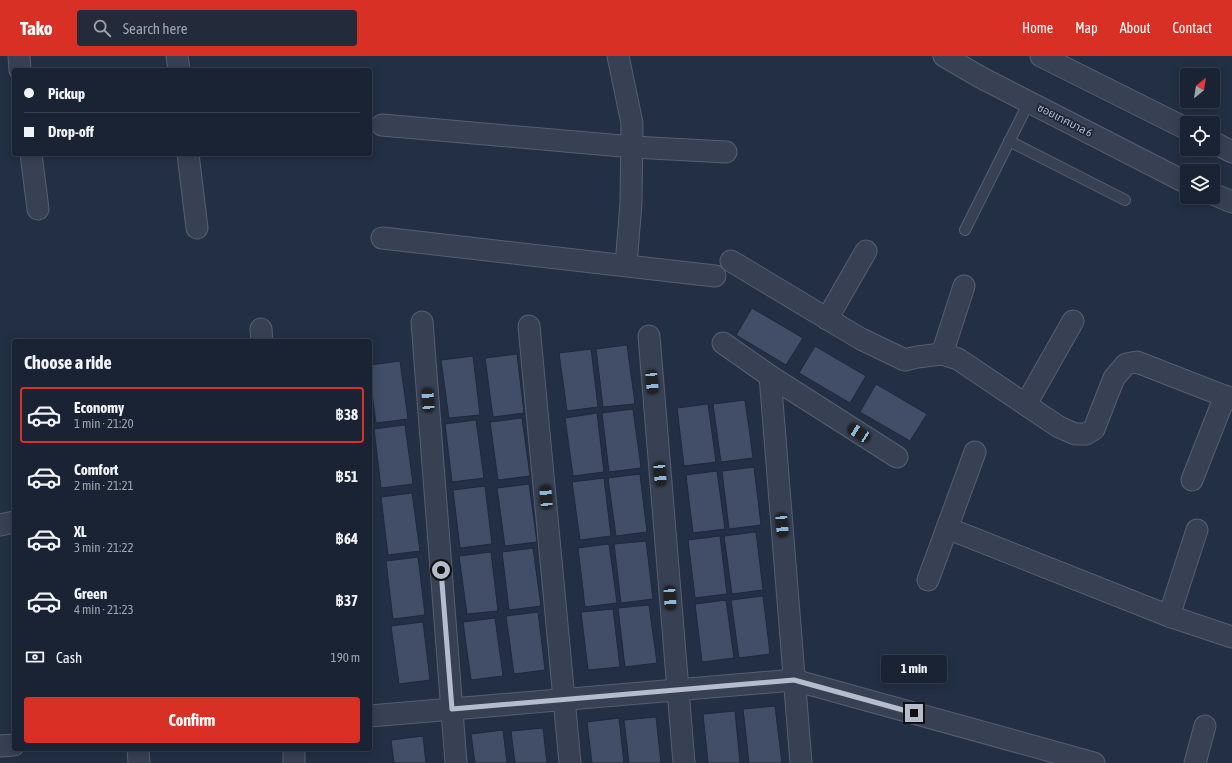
<!DOCTYPE html>
<html lang="en">
<head>
<meta charset="utf-8">
<style>
  :root { --surface:#1a2333; --page:#232b3b; --text:#f1f3f6; --muted:#9fa4ac; --line:#38404e; --accent:#d93025 }
  body { margin:0; font-family:"Asap Condensed","Noto Sans Thai",sans-serif; background:var(--page); color:var(--text); height:100vh; display:flex; flex-direction:column; font-size:15px; white-space:nowrap }
  * { box-sizing:border-box; margin:0 }
  p { font-size:13px; color:var(--muted) }
  .icon { flex:none; width:22px; height:22px; fill:none; stroke:currentColor; stroke-width:2; stroke-linecap:round; stroke-linejoin:round }
  .map { position:relative; flex:1; overflow:hidden }
  .details { position:absolute; left:12px; top:283px; width:360px; height:412px; display:flex; flex-direction:column; background:var(--surface); border-radius:4px; box-shadow:0 2px 10px #0003,0 0 0 1px var(--line) }
  .details>* { flex:none }
  .guide { position:absolute; left:12px; top:12px; width:360px; height:88px; border-radius:4px; box-shadow:0 2px 10px #0003,0 0 0 1px var(--line); display:grid; align-content:center; height:88px; padding:0 12px; background:var(--surface) }
  .needle { width:26px; rotate:30deg }
  .tools { position:absolute; left:1180px; top:12px; display:grid; gap:8px }
  .tools a { display:grid; place-items:center; width:40px; height:40px; border-radius:4px; background:var(--surface); box-shadow:0 2px 10px #0003,0 0 0 1px var(--line); font-size:20px }
  .end { position:absolute; width:18px; height:18px; margin:-9px; border:5px solid #b5bdcd; background:#111; box-shadow:0 0 0 2px #111 }
  .from { border-radius:50% }
  .bubble { position:absolute; height:28px; border-radius:4px; background:var(--surface); box-shadow:0 2px 10px #0003,0 0 0 1px var(--line); font-size:13px; font-weight:700; line-height:28px; text-align:center }
  .car { position:absolute; width:12px; height:24px; margin:-12px -6px; border-radius:5px; box-shadow:0 0 3px 1px #0007; background:linear-gradient(#222 24%,#8ab4d8 0 40%,#222 0 76%,#8ab4d8 0 86%,#222 0) }
  .guide b { display:flex; align-items:center; gap:14px; height:38px; font-size:15px }
  .guide b+b { border-top:1px solid var(--line) }
  .guide i { width:10px; height:10px; background:var(--text) }
  ul { padding:0; list-style:none }
  li { display:flex; align-items:center; gap:12px; height:56px; margin:0 8px 6px; padding:0 4px; border:2px solid transparent; border-radius:4px }
  li div { flex:1 }
  li b { display:block; font-size:15px }
  li em { font-style:normal; font-weight:700 }
  li.selected { border-color:var(--accent) }
  li>.icon { width:36px; height:36px; stroke-width:1.5 }
  h2 { padding:0 12px; font-size:18px; line-height:48px }
  .pay { display:flex; align-items:center; gap:10px; height:44px; padding:0 12px; font-size:15px }
  .pay p { margin-inline-start:auto }
  .primary-button { display:flex; gap:8px; margin-top:auto; padding:8px 12px }
  .primary-button a { flex:1; height:46px; border-radius:4px; background:var(--accent); color:#fff; font-size:16px; font-weight:700; line-height:46px; text-align:center }
  header { display:flex; align-items:center; gap:24px; box-sizing:border-box; height:56px; padding:0 20px; background:var(--accent); color:#fff }
  header strong { font-size:19px }
  nav { display:flex; gap:22px; margin-inline-start:auto; font-size:14px }
  .search { width:280px; height:36px; background:var(--page); display:flex; align-items:center; gap:10px; box-sizing:border-box; padding:0 14px; border-radius:4px; color:var(--muted); font-size:15px }
  .map>svg:first-child { display:block }
  .building { fill:#424e67; stroke:#1f283b }
  .lines { fill:none; stroke-linecap:round; stroke-linejoin:round }
  .service-casing { stroke:#565f71; stroke-width:12 }
  .minor-casing { stroke:#565f71; stroke-width:23 }
  .service { stroke:#384153; stroke-width:10 }
  .minor { stroke:#384153; stroke-width:21 }
  .route { stroke:#b5bdcd; stroke-width:5 }
  .labels { text-anchor:middle; dominant-baseline:central; stroke-width:3.5; stroke-linejoin:round; paint-order:stroke }
  .street-label { font-size:11px; fill:#b5bdcd; stroke:#1d2639 }
</style>
</head>
<body>
<header>
<strong>Tako</strong>
<div class="search"><svg class="icon" aria-label="search" viewBox="0 0 24 24"><circle cx="10" cy="10" r="6"/><path d="M15 15l6 6"/></svg>Search here</div>
<nav><a>Home</a><a>Map</a><a>About</a><a>Contact</a></nav>
</header>
<div class="map">
<svg width="1232" height="707" viewBox="0 0 1232 707">
  <rect width="100%" height="100%" fill="#232f44"/>
  <g class="building">
    <path d="M752,252L803,282L786,309L736,279Z"/>
    <path d="M627,289L635,348L603,351L596,293Z"/>
    <path d="M815,290L866,320L850,347L799,317Z"/>
    <path d="M591,293L598,351L567,355L559,297Z"/>
    <path d="M517,298L524,357L493,361L485,302Z"/>
    <path d="M473,300L480,359L449,362L441,304Z"/>
    <path d="M400,305L408,363L376,367L370,322V309Z"/>
    <path d="M876,328L927,358L910,385L860,356Z"/>
    <path d="M745,344L753,402L721,406L713,348Z"/>
    <path d="M708,348L716,406L684,410L677,352Z"/>
    <path d="M633,353L641,412L609,416L602,357Z"/>
    <path d="M597,357L604,416L573,420L565,362Z"/>
    <path d="M522,362L530,420L498,424L490,366Z"/>
    <path d="M476,364L484,422L452,426L445,368Z"/>
    <path d="M405,369L413,428L381,432L374,373Z"/>
    <path d="M754,411L761,469L729,473L722,415Z"/>
    <path d="M717,415L725,473L693,477L686,419Z"/>
    <path d="M640,418L647,476L616,480L608,422Z"/>
    <path d="M604,422L611,480L580,484L572,426Z"/>
    <path d="M529,428L537,486L505,490L497,432Z"/>
    <path d="M485,430L492,488L460,492L453,434Z"/>
    <path d="M412,437L420,495L388,499L381,441Z"/>
    <path d="M756,476L763,534L732,538L724,480Z"/>
    <path d="M720,480L727,538L695,542L688,484Z"/>
    <path d="M646,485L653,543L621,547L614,488Z"/>
    <path d="M609,488L617,547L585,551L578,492Z"/>
    <path d="M533,492L541,550L509,554L502,496Z"/>
    <path d="M491,496L498,555L467,558L459,500Z"/>
    <path d="M418,501L425,559L393,563L386,505Z"/>
    <path d="M763,540L770,598L739,602L731,544Z"/>
    <path d="M726,544L734,602L702,606L695,548Z"/>
    <path d="M649,549L657,607L625,611L618,552Z"/>
    <path d="M613,553L620,611L588,614L581,556Z"/>
    <path d="M538,556L545,614L514,618L506,560Z"/>
    <path d="M495,562L503,620L471,624L463,566Z"/>
    <path d="M423,566L430,624L399,628L391,570Z"/>
    <path d="M775,650L782,707H749L743,653Z"/>
    <path d="M735,655L740,707H708L703,658Z"/>
    <path d="M656,661L661,707H629L624,664Z"/>
    <path d="M619,662L624,707H592L587,666Z"/>
    <path d="M543,672L547,707H515L511,675Z"/>
    <path d="M503,674L507,707H475L471,678Z"/>
    <path d="M423,680L426,707H394L391,684Z"/>
  </g>
  <g class="lines">
    <g class="service-casing">
      <g id="service">
        <path d="M1009,85L1125,144"/>
        <path d="M965,174L1029,46"/>
      </g>
    </g>
    <g class="minor-casing">
      <g id="minor">
        <path d="M19,0L20,14"/>
        <path d="M177,0L179,14"/>
        <path d="M618,0L632,67L631,147L626,209"/>
        <path d="M944,0L980,21L1187,127"/>
        <path d="M1041,0L1187,73"/>
        <path d="M382,69L633,91L726,96"/>
        <path d="M1213,86L1232,96"/>
        <path d="M31,98L38,153"/>
        <path d="M188,98L197,172"/>
        <path d="M1213,138L1232,146"/>
        <path d="M382,182L715,220"/>
        <path d="M731,205L861,283L905,304L917,301L942,298L958,303L1059,371L1075,378H1086L1094,373L1114,322L1126,308L1137,306L1232,343"/>
        <path d="M827,263L866,195"/>
        <path d="M422,266L456,707"/>
        <path d="M529,270L570,707"/>
        <path d="M261,273L262,285"/>
        <path d="M649,280L684,707"/>
        <path d="M723,287L770,320L897,401"/>
        <path d="M942,298L964,230"/>
        <path d="M770,320L801,707"/>
        <path d="M1026,348L1073,265"/>
        <path d="M1192,424L1225,340"/>
        <path d="M0,469L14,466"/>
        <path d="M947,472L1169,560L1232,581"/>
        <path d="M928,524L975,396"/>
        <path d="M1169,560L1197,474"/>
        <path d="M370,660L794,624L1094,707"/>
        <path d="M0,690L14,689"/>
        <path d="M138,693L139,707"/>
        <path d="M294,693V707"/>
        <path d="M1195,707L1205,670"/>
      </g>
    </g>
    <use href="#service" class="service"/>
    <use href="#minor" class="minor"/>
  </g>
  <g class="lines">
    <path class="route" d="M441,514L452,653L794,624L914,657"/>
  </g>
  <g class="labels">
    <g class="street-label">
      <text transform="translate(1065 64) rotate(27)">ซอยเทศบาล 6</text>
    </g>
  </g>
</svg>
<div class="tools">
<a><svg class="needle" viewBox="-14 -14 28 28"><path d="M0-13l5 13h-10z" fill="#e53935"/><path d="M0 13l5-13h-10z" fill="#9fa4ac"/></svg></a>
<a><svg class="icon" aria-label="locate" viewBox="0 0 24 24"><circle cx="12" cy="12" r="6"/><path d="M12 2v4M12 18v4M2 12h4M18 12h4"/></svg></a>
<a><svg class="icon" aria-label="layers" viewBox="0 0 24 24"><path d="M12 4l9 5-9 5-9-5zM3 14l9 5 9-5"/></svg></a>
</div>
<i class="end from" style="left:441px;top:514px"></i>
<i class="end" style="left:914px;top:657px"></i>
<div class="bubble" style="left:881px;top:599px;width:66px">1 min</div>
<i class="car" style="left:652px;top:326px;rotate:175deg"></i>
<i class="car" style="left:428px;top:344px;rotate:356deg"></i>
<i class="car" style="left:859px;top:377px;rotate:303deg"></i>
<i class="car" style="left:660px;top:418px;rotate:175deg"></i>
<i class="car" style="left:546px;top:441px;rotate:355deg"></i>
<i class="car" style="left:782px;top:469px;rotate:175deg"></i>
<i class="car" style="left:670px;top:542px;rotate:176deg"></i>
<div class="guide">
<b><i class="from"></i>Pickup</b>
<b><i></i>Drop-off</b>
</div>
<section class="details">
<h2>Choose a ride</h2>
<ul>
<li class="selected"><svg class="icon" aria-label="car" viewBox="0 0 24 24"><path d="M5 17H2v-5l4-1 3-4h7l3 4 3 1v5h-3M9 17h6M6 11h13"/><circle cx="7" cy="17" r="2"/><circle cx="17" cy="17" r="2"/></svg><div><b>Economy</b><p>1 min · 21:20</p></div><em>฿38</em></li>
<li><svg class="icon" aria-label="car" viewBox="0 0 24 24"><path d="M5 17H2v-5l4-1 3-4h7l3 4 3 1v5h-3M9 17h6M6 11h13"/><circle cx="7" cy="17" r="2"/><circle cx="17" cy="17" r="2"/></svg><div><b>Comfort</b><p>2 min · 21:21</p></div><em>฿51</em></li>
<li><svg class="icon" aria-label="car" viewBox="0 0 24 24"><path d="M5 17H2v-5l4-1 3-4h7l3 4 3 1v5h-3M9 17h6M6 11h13"/><circle cx="7" cy="17" r="2"/><circle cx="17" cy="17" r="2"/></svg><div><b>XL</b><p>3 min · 21:22</p></div><em>฿64</em></li>
<li><svg class="icon" aria-label="car" viewBox="0 0 24 24"><path d="M5 17H2v-5l4-1 3-4h7l3 4 3 1v5h-3M9 17h6M6 11h13"/><circle cx="7" cy="17" r="2"/><circle cx="17" cy="17" r="2"/></svg><div><b>Green</b><p>4 min · 21:23</p></div><em>฿37</em></li>
</ul>
<div class="pay"><svg class="icon" aria-label="cash" viewBox="0 0 24 24"><path d="M3 7h18v10H3z"/><circle cx="12" cy="12" r="2"/></svg>Cash<p>190 m</p></div>
<div class="primary-button"><a>Confirm</a></div>
</section>
</div>
</body>
</html>
